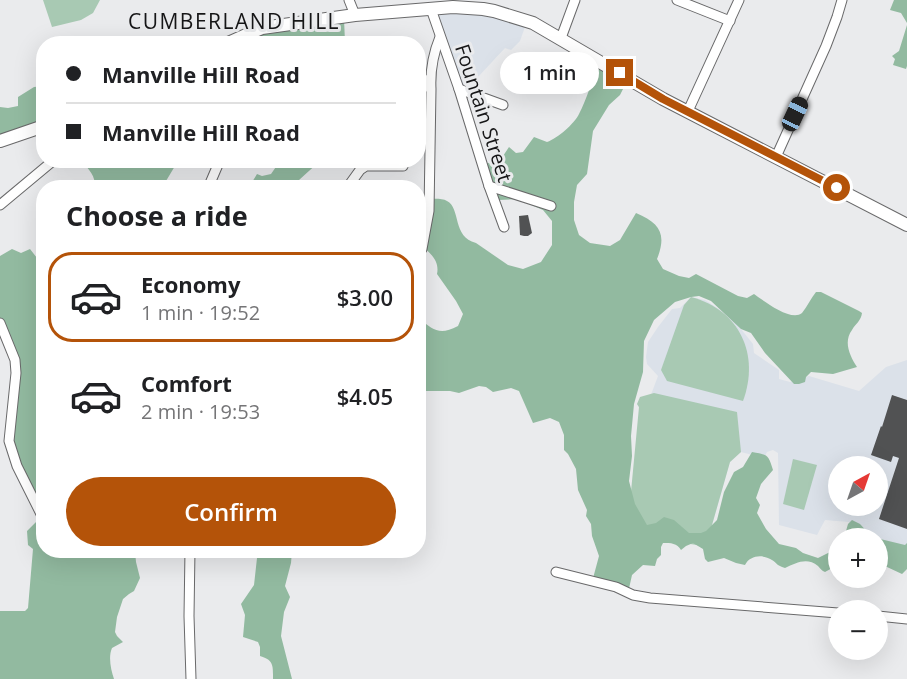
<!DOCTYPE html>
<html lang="en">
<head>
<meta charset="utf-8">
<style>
  :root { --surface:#fff; --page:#f6f6f6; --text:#202124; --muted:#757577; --line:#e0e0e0; --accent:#b45309 }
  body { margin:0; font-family:"Open Sans",sans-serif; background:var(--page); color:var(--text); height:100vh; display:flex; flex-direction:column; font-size:22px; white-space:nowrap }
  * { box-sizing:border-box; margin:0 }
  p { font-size:20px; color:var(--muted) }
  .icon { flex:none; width:33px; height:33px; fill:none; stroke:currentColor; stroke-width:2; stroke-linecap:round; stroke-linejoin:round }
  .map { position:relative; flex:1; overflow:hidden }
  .sheet { position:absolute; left:36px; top:180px; width:390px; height:378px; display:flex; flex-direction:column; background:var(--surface); border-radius:24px; box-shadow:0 6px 24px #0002 }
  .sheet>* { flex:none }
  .guide { position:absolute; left:36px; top:36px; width:390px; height:132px; border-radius:24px; box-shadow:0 6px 24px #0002; display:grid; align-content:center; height:132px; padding:0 30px; background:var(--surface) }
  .needle { width:39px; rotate:40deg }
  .fabs { position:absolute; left:828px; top:456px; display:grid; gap:12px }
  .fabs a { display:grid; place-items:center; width:60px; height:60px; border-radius:50%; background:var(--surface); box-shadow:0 6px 24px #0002; font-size:30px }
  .end { position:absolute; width:27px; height:27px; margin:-14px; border:8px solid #b45309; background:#fff; box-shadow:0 0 0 3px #fff }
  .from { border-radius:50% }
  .bubble { position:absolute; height:42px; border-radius:21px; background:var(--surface); box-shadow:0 6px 24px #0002; font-size:20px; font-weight:600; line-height:42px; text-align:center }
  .car { position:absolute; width:18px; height:36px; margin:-18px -9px; border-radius:8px; box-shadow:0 0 4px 2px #0007; background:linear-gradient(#222 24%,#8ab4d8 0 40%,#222 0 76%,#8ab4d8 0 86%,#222 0) }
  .guide b { display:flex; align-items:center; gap:21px; height:57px; font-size:22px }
  .guide b+b { border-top:2px solid var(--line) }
  .guide i { width:15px; height:15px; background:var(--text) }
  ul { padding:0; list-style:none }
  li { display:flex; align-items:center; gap:18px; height:90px; margin:0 12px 9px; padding:0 18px; border:3px solid transparent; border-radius:24px }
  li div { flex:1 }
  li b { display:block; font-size:22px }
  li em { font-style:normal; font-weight:600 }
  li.current { border-color:var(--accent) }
  li>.icon { width:54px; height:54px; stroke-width:1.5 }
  h2 { padding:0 30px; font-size:27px; line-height:72px }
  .primary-button { display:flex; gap:12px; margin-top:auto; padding:12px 30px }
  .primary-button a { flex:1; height:69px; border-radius:36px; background:var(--accent); color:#fff; font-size:24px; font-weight:600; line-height:69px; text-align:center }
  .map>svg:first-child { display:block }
  .built { fill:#dbe1e9; fill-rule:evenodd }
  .green { fill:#a8c9b3 }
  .forest { fill:#92baa0 }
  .building { fill:#515253 }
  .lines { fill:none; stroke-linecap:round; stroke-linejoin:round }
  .minor-casing { stroke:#69696a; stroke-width:11 }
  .major-casing { stroke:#69696a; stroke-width:14 }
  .minor { stroke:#fff; stroke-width:9 }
  .major { stroke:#fff; stroke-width:12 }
  .route { stroke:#b45309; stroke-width:8 }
  .labels { text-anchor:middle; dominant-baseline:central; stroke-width:6; stroke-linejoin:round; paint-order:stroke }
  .street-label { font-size:20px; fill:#161617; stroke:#eaebed }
  .neighbourhood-label { font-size:21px; letter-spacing:1.5px; fill:#161617; stroke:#eaebed }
</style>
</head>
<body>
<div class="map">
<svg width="907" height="679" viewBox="0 0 907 679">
  <rect width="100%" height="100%" fill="#eaebed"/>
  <g class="built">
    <path d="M463,9L526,24L520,41L511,50L505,48L478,77L472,96L461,93L430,15Z"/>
    <path d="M691,297L705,300L719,309L737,324L753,344L754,353L779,370V379L790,382L809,376L859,391L886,367L907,360V549L878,538H862L849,522L825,520L817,535L779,525L778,453L773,450L767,452L764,458L741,452L730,462L708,539L637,404L649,400L658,376L647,364L646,357L648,342L658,327L672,309L680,308ZM838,466H878V506H838Z"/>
  </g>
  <g class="green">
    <path d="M43,0H100L93,13L81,20L52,27Z"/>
    <path d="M691,297C740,310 760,355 743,401L667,381L661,370L684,305Z"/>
    <path d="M654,393L737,412L741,452L730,462L708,539L703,546L627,534L639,407L637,404L640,397Z"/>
    <path d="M793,459L817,465L804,510L783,504Z"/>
  </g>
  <g class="forest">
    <path d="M894,0H907V23L901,13L890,10Z"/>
    <path d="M344,19L345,42L341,44L263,43L261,33Z"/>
    <path d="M907,25V66L906,69L893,65L895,59L892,56L899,51Z"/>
    <path d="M600,66L627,81L620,95L609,105L593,131L587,174L577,185L574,202V220L579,235L590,243L610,246L620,240L636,213C660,223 667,234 657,259L663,269L679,276L689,278L696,274L738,296L747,298L754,294C764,301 791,322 802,313C807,307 811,298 816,292H821L859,311L862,313C861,321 856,323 852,330C843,342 850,356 857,367L833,374L811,372L806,377L805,382L799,384H794L765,353L751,333L741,329L711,301L699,296L691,297L675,302L654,320L644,341L643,372L634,404L631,436L632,456L629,481L635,504L647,525L656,523L664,517L674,520L689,533H701L706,531L717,520L724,492L734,472L743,467L752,452C768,455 768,454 773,470L761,484L756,498L760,505L757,513L766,529L779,544L796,548L803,553L818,558L832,551L838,544V566L834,567L825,572C822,571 820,568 818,566C807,557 796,563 785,568C776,565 778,564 772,560C763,554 750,555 745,565L736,563L724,558L708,562L705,559L703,549L693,543L686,546L681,550C677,543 671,543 663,543L661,547V555L657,559L655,566L643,565L632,575L628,593L592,582L599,556L592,536L591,524L586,516L587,510L578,490L576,469L568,454L564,450V435L559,422L550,418L533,423L519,391L511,388L493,392L486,387L479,386L459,393L450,391H419L418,318C434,330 439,336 458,326L463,314L456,301L437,274C440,260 429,252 419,243V208L426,207L427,199C433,199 442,198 447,201C461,208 452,237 476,243L508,265L523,269L541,262L552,245V221L543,210L517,199L499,200L494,203L482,165L501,159L509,147L516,153L523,152L534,137L547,142C558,138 574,124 579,114C587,99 591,81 600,66Z"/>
    <path d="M43,86V124L0,140V107L8,108L18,106V97L34,87Z"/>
    <path d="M115,160L122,162L125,160L178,161L166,181L164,187H94C97,177 88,168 81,161Z"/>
    <path d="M280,161H320L299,180L297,187H249L257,174L262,176L271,174Z"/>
    <path d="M12,249L21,253L30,249L37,258L44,261V550L135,551L136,562L140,578L134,591L129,594L123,599L117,617L115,632L117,636L123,642L112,648C108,657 111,670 114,679H0V611H25L28,608L33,549L28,545L27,531L41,517L9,446L14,362L0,332V256Z"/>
    <path d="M852,520L860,524L872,537L905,545L907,543V569L902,574L887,567H878V538H844L848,524Z"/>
    <path d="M256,551H292L291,563L285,586L290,597L284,612L281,636L292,679H273C273,666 274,660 260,656V647L258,642L243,637L245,615L241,604L254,585L257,558Z"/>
  </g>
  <g class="building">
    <path d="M528,215L532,233L528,236H524L520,235L519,216Z"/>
    <path d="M892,395L907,400V529L879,519L899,458L893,456L891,462L871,455L881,426L882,427Z"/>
  </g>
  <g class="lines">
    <g class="minor-casing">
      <g id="minor">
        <path d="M349,0L355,15"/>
        <path d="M677,0L730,21"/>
        <path d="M431,9L459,89L489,186L504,227"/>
        <path d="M561,38L575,0"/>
        <path d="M459,89L503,105"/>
        <path d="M418,96L430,78"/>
        <path d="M688,111L739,0"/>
        <path d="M776,157L826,46L837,17L842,0"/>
        <path d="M489,186L551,206"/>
        <path d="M208,188L220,160"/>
        <path d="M347,188L360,170L366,166H403L405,160"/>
        <path d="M0,205L54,160"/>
        <path d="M418,255L422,249L429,211L431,89C430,70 433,54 440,37"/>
        <path d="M0,323L15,360L16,373L9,441L17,466L44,520"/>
        <path d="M190,550L189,616L191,679"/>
        <path d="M556,572L616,587L633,595L650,598L838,613"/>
        <path d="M878,616L907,619"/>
      </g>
    </g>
    <g class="major-casing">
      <g id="major">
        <path d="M226,44L262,28L355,15L453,7L483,9L494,11L533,23L663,99L907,225"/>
        <path d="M0,141L44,126"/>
      </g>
    </g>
    <use href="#minor" class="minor"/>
    <use href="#major" class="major"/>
  </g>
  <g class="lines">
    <path class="route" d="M620,73L663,99L837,188"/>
  </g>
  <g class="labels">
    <g class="street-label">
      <text transform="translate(484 113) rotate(72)">Fountain Street</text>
    </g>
    <g class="neighbourhood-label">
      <text x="234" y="21">CUMBERLAND HILL</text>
    </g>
  </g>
</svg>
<div class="fabs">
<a><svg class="needle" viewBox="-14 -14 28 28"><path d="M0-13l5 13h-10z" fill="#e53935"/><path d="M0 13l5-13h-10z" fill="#757577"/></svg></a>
<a>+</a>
<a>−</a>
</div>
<i class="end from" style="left:837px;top:188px"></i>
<i class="end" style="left:620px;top:73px"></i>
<div class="bubble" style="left:500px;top:52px;width:99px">1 min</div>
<i class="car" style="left:795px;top:114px;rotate:25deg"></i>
<div class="guide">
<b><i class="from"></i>Manville Hill Road</b>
<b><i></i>Manville Hill Road</b>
</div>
<section class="sheet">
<h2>Choose a ride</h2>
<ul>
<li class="current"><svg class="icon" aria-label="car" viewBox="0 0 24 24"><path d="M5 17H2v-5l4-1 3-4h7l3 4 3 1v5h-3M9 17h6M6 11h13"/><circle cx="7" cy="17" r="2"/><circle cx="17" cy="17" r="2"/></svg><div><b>Economy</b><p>1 min · 19:52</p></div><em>$3.00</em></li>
<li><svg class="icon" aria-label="car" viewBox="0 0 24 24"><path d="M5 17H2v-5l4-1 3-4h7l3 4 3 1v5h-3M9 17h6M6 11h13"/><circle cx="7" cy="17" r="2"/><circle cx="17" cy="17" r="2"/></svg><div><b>Comfort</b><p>2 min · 19:53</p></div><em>$4.05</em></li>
</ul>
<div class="primary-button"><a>Confirm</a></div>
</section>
</div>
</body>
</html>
